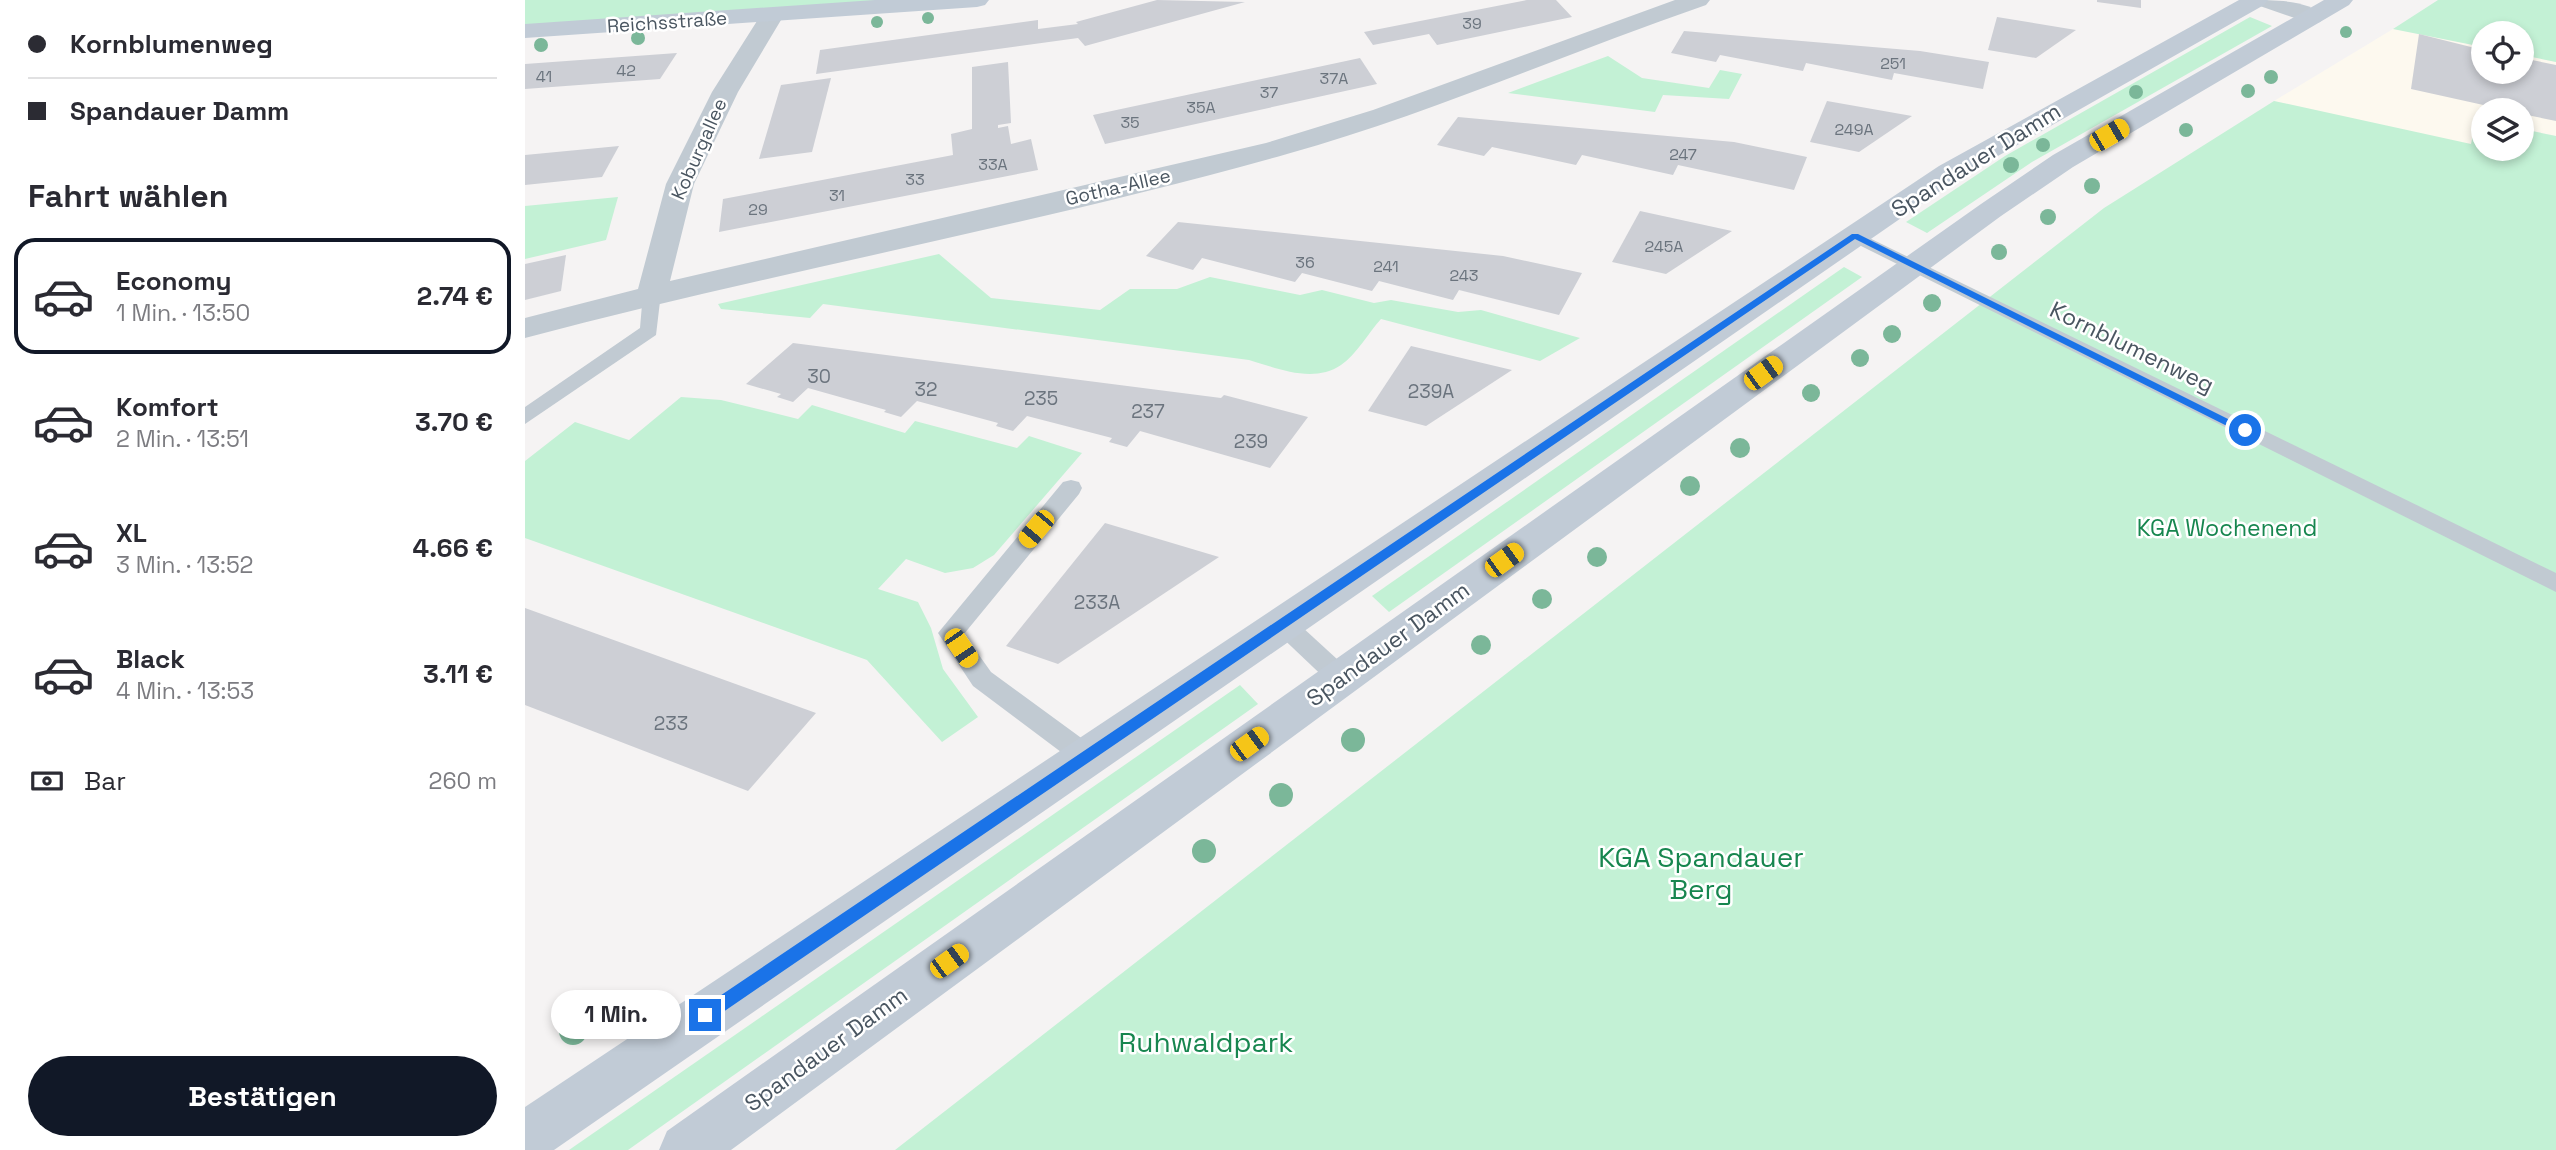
<!DOCTYPE html>
<html lang="de">
<head>
<meta charset="utf-8">
<style>
  :root { --surface:#fff; --page:#f7f7f7; --text:#2b2b33; --muted:#7c7c81; --line:#e1e1e2; --accent:#111827 }
  body { margin:0; font-family:"Space Grotesk",sans-serif; background:var(--page); color:var(--text); height:100vh; display:flex; flex-direction:column; font-size:26px; white-space:nowrap }
  * { box-sizing:border-box; margin:0 }
  p { font-size:23px; color:var(--muted) }
  .icon { flex:none; width:38px; height:38px; fill:none; stroke:currentColor; stroke-width:2; stroke-linecap:round; stroke-linejoin:round }
  .map { position:relative; flex:1; overflow:hidden }
  .drawer { display:flex; flex-direction:column; background:var(--surface); width:525px }
  .drawer>* { flex:none }
  .hud { display:grid; align-content:center; height:154px; padding:0 28px; background:var(--surface) }
  .controls { position:absolute; left:1946px; top:21px; display:grid; gap:14px }
  .controls a { display:grid; place-items:center; width:63px; height:63px; border-radius:50%; background:var(--surface); box-shadow:0 4px 10px #0003; font-size:35px }
  .end { position:absolute; width:32px; height:32px; margin:-16px; border:9px solid #1a73e8; background:#fff; box-shadow:0 0 0 4px #fff }
  .from { border-radius:50% }
  .bubble { position:absolute; height:49px; border-radius:24px; background:var(--surface); box-shadow:0 4px 10px #0003; font-size:23px; font-weight:600; line-height:49px; text-align:center }
  .car { position:absolute; width:21px; height:42px; margin:-21px -10px; border-radius:9px; box-shadow:0 0 5px 2px #0007; background:linear-gradient(#f5c518 24%,#345 0 40%,#f5c518 0 76%,#345 0 86%,#f5c518 0) }
  .hud b { display:flex; align-items:center; gap:24px; height:66px; font-size:26px }
  .hud b+b { border-top:2px solid var(--line) }
  .hud i { width:18px; height:18px; background:var(--text) }
  ul { padding:0; list-style:none }
  li { display:flex; align-items:center; gap:21px; height:116px; margin:0 14px 10px; padding:0 14px; border:4px solid transparent; border-radius:21px }
  li div { flex:1 }
  li b { display:block; font-size:26px }
  li em { font-style:normal; font-weight:600 }
  li.current { border-color:var(--accent) }
  li>.icon { width:63px; height:63px; stroke-width:1.5 }
  h2 { padding:0 28px; font-size:32px; line-height:84px }
  .pay { display:flex; align-items:center; gap:18px; height:77px; padding:0 28px; font-size:26px }
  .pay p { margin-inline-start:auto }
  .primary-button { display:flex; gap:14px; margin-top:auto; padding:14px 28px }
  .primary-button a { flex:1; height:80px; border-radius:42px; background:var(--accent); color:#fff; font-size:28px; font-weight:600; line-height:80px; text-align:center }
  main { display:flex; flex:1; min-height:0 }
  .map>svg:first-child { display:block }
  .commercial { fill:#fdf9ef }
  .green { fill:#c3f1d5 }
  .building { fill:#cdcfd5 }
  .lines { fill:none; stroke-linecap:round; stroke-linejoin:round }
  .lane { fill:#c1cad2; fill-rule:evenodd }
  .street { fill:#c1cad2; fill-rule:evenodd }
  .secondary { fill:#c1cbd6; fill-rule:evenodd }
  .tree { fill:#7bb799 }
  .route { fill:#1a73e8 }
  .labels { text-anchor:middle; dominant-baseline:central; stroke-width:5; stroke-linejoin:round; paint-order:stroke }
  .far-number-label { font-size:16px; fill:#6b747e }
  .far-street-label { font-size:19px; fill:#4a5661; stroke:#fff }
  .number-label { font-size:19px; fill:#6b747e }
  .street-label { font-size:23px; fill:#4a5661; stroke:#fff }
  .park-label { font-size:23px; fill:#17864f; stroke:#fff }
  .near-park-label { font-size:28px; fill:#17864f; stroke:#fff }
</style>
</head>
<body>
<main>
<section class="drawer">
<div class="hud">
<b><i class="from"></i>Kornblumenweg</b>
<b><i></i>Spandauer Damm</b>
</div>
<h2>Fahrt wählen</h2>
<ul>
<li class="current"><svg class="icon" aria-label="car" viewBox="0 0 24 24"><path d="M5 17H2v-5l4-1 3-4h7l3 4 3 1v5h-3M9 17h6M6 11h13"/><circle cx="7" cy="17" r="2"/><circle cx="17" cy="17" r="2"/></svg><div><b>Economy</b><p>1 Min. · 13:50</p></div><em>2.74 €</em></li>
<li><svg class="icon" aria-label="car" viewBox="0 0 24 24"><path d="M5 17H2v-5l4-1 3-4h7l3 4 3 1v5h-3M9 17h6M6 11h13"/><circle cx="7" cy="17" r="2"/><circle cx="17" cy="17" r="2"/></svg><div><b>Komfort</b><p>2 Min. · 13:51</p></div><em>3.70 €</em></li>
<li><svg class="icon" aria-label="car" viewBox="0 0 24 24"><path d="M5 17H2v-5l4-1 3-4h7l3 4 3 1v5h-3M9 17h6M6 11h13"/><circle cx="7" cy="17" r="2"/><circle cx="17" cy="17" r="2"/></svg><div><b>XL</b><p>3 Min. · 13:52</p></div><em>4.66 €</em></li>
<li><svg class="icon" aria-label="car" viewBox="0 0 24 24"><path d="M5 17H2v-5l4-1 3-4h7l3 4 3 1v5h-3M9 17h6M6 11h13"/><circle cx="7" cy="17" r="2"/><circle cx="17" cy="17" r="2"/></svg><div><b>Black</b><p>4 Min. · 13:53</p></div><em>3.11 €</em></li>
</ul>
<div class="pay"><svg class="icon" aria-label="cash" viewBox="0 0 24 24"><path d="M3 7h18v10H3z"/><circle cx="12" cy="12" r="2"/></svg>Bar<p>260 m</p></div>
<div class="primary-button"><a>Bestätigen</a></div>
</section>
<div class="map">
<svg width="2031" height="1150" viewBox="0 0 2031 1150">
  <rect width="100%" height="100%" fill="#f5f3f3"/>
  <path class="commercial" d="M1868,29L1958,47V72H1997V55L2031,62V136L1997,129V110H1958V126L1950,127L1946,145L1749,101Z"/>
  <g class="green">
    <path d="M0,0H369L0,25Z"/>
    <path d="M1913,0H2031V62L1997,55V33H1958V47L1868,29Z"/>
    <path d="M1725,17L1747,26L1507,162L1402,233L1381,222L1480,156Z"/>
    <path d="M1083,56L1117,78L1184,88L1195,70L1217,74L1204,99L1138,95L1130,112L983,93Z"/>
    <path d="M1749,101L1946,144L1950,126H1958V149H1997V129L2031,136V1150H370L1579,208Z"/>
    <path d="M93,197L81,240L0,259V206Z"/>
    <path d="M414,254L466,298L575,310L605,289H652L685,277L775,295L797,290L849,303L866,300L933,312L956,310L1055,338L1015,361L856,319C844,332 831,355 816,365C788,384 752,368 724,360L298,304L285,318L196,309L193,304Z"/>
    <path d="M1319,267L1337,277L864,612L847,596Z"/>
    <path d="M156,397L196,400L273,419L287,405L380,433L390,421L492,448L504,436L557,453L469,555L448,568L420,573L381,559L353,589L393,602L406,628L418,669L453,717L417,742L342,660L0,538V461L50,422L104,440Z"/>
    <path d="M715,685L733,704L103,1150H44Z"/>
  </g>
  <g class="building">
    <path d="M632,0L720,2L560,46L553,38L291,74L295,50L513,20V29L553,24L551,22Z"/>
    <path d="M1002,0H1031L1047,17L912,45L904,34L848,45L839,32Z"/>
    <path d="M1572,0H1616V8L1572,2Z"/>
    <path d="M1472,17L1551,30L1511,58L1463,50Z"/>
    <path d="M1159,31L1395,51L1464,62L1458,89L1369,73L1367,80L1281,63L1278,71L1195,55L1191,62L1146,53Z"/>
    <path d="M1894,34L1958,50V72H1997V58L2031,65V121L1997,114V110H1981L1886,89Z"/>
    <path d="M152,53L135,79L0,89V64Z"/>
    <path d="M835,58L852,84L580,144L568,115Z"/>
    <path d="M483,62L486,123L473,125V128L483,126L486,144L506,139L513,170L194,232L198,199L428,155L426,134L447,129V67Z"/>
    <path d="M306,78L287,152L234,159L256,85Z"/>
    <path d="M1302,101L1387,116L1334,152L1285,142Z"/>
    <path d="M933,117L1209,142L1282,157L1269,190L1153,165L1148,175L1057,155L1051,165L967,147L959,156L912,145Z"/>
    <path d="M94,146L77,177L0,185V155Z"/>
    <path d="M1115,211L1207,231L1141,274L1087,262Z"/>
    <path d="M653,222L978,256L1057,273L1034,315L934,290L928,300L854,281L847,291L777,273L770,282L677,258L668,270L621,256Z"/>
    <path d="M41,255L36,291L0,300V264Z"/>
    <path d="M268,343L696,398L699,395L783,417L745,468L615,431L602,447L584,442L587,438L502,416L488,431L471,426L473,423L392,401L376,417L359,412L361,410L283,388L268,402L252,397L256,394L221,384Z"/>
    <path d="M886,346L987,370L901,426L843,411Z"/>
    <path d="M580,523L694,557L533,664L481,646Z"/>
    <path d="M0,608L291,713L223,791L0,705Z"/>
  </g>
  <g class="lines">
    <g class="lane">
      <path d="M1330,231L2031,573V592L1324,240L1321,236Z"/>
      <path d="M127,287L136,293L131,335L0,424V407L115,328L118,293Z"/>
      <path d="M546,480L554,482L557,488L554,494L439,634L466,672L570,748L574,756L570,764L561,767L552,764L448,686L413,633L538,482Z"/>
      <path d="M757,614L765,616L825,671L828,678L825,685L816,688L807,685L749,630L745,623L749,616Z"/>
    </g>
    <g class="street">
      <path d="M1150,0H1185L1181,5C1041,53 905,114 762,154C511,225 253,271 0,338V318L113,289L141,184L187,92L239,10H255L259,15L213,92L169,184L145,281L741,143L848,110Z"/>
      <path d="M1728,0C1749,0 1786,0 1799,17L1795,22L1787,24L1732,5Z"/>
    </g>
    <g class="secondary">
      <path d="M350,0H464L460,5L452,7L0,38V24Z"/>
      <path d="M1714,0H1743L1739,5L1434,178L29,1150H0V1107L1414,166Z"/>
      <path d="M1799,0H1828L1824,5L1548,167L1476,216L206,1150H134L142,1131L1456,204L1528,155Z"/>
    </g>
  </g>
  <g class="tree">
    <circle cx="403" cy="18" r="6"/>
    <circle cx="352" cy="22" r="6"/>
    <circle cx="1821" cy="32" r="6"/>
    <circle cx="113" cy="38" r="7"/>
    <circle cx="16" cy="45" r="7"/>
    <circle cx="1746" cy="77" r="7"/>
    <circle cx="1723" cy="91" r="7"/>
    <circle cx="1611" cy="92" r="7"/>
    <circle cx="1661" cy="130" r="7"/>
    <circle cx="1518" cy="145" r="7"/>
    <circle cx="1486" cy="165" r="8"/>
    <circle cx="1567" cy="186" r="8"/>
    <circle cx="1523" cy="217" r="8"/>
    <circle cx="1474" cy="252" r="8"/>
    <circle cx="1407" cy="303" r="9"/>
    <circle cx="1367" cy="334" r="9"/>
    <circle cx="1335" cy="358" r="9"/>
    <circle cx="1286" cy="393" r="9"/>
    <circle cx="1215" cy="448" r="10"/>
    <circle cx="1165" cy="486" r="10"/>
    <circle cx="1072" cy="557" r="10"/>
    <circle cx="1017" cy="599" r="10"/>
    <circle cx="956" cy="645" r="10"/>
    <circle cx="828" cy="740" r="12"/>
    <circle cx="756" cy="795" r="12"/>
    <circle cx="679" cy="851" r="12"/>
    <circle cx="48" cy="1031" r="14"/>
  </g>
  <path class="route" d="M1327,234H1333L1725,430L1716,433L1330,239L185,1021H174V1010Z"/>
  <g class="labels">
    <g class="far-number-label">
      <text x="947" y="23">39</text>
      <text x="1368" y="63">251</text>
      <text x="101" y="70">42</text>
      <text x="19" y="76">41</text>
      <text x="809" y="78">37A</text>
      <text x="744" y="92">37</text>
      <text x="676" y="107">35A</text>
      <text x="605" y="122">35</text>
      <text x="1329" y="129">249A</text>
      <text x="1158" y="154">247</text>
      <text x="468" y="164">33A</text>
      <text x="390" y="179">33</text>
      <text x="312" y="195">31</text>
      <text x="233" y="209">29</text>
      <text x="1139" y="246">245A</text>
      <text x="780" y="262">36</text>
      <text x="861" y="266">241</text>
      <text x="939" y="275">243</text>
    </g>
    <g class="far-street-label">
      <text transform="translate(142 22) rotate(-4)">Reichsstraße</text>
      <text transform="translate(174 149) rotate(-66)">Koburgallee</text>
      <text transform="translate(593 187) rotate(-13)">Gotha-Allee</text>
    </g>
    <g class="number-label">
      <text x="294" y="376">30</text>
      <text x="401" y="389">32</text>
      <text x="906" y="391">239A</text>
      <text x="516" y="398">235</text>
      <text x="623" y="411">237</text>
      <text x="726" y="441">239</text>
      <text x="572" y="602">233A</text>
      <text x="146" y="723">233</text>
    </g>
    <g class="street-label">
      <text transform="translate(1451 160) rotate(-32)">Spandauer Damm</text>
      <text transform="translate(1607 347) rotate(26)">Kornblumenweg</text>
      <text transform="translate(863 644) rotate(-36)">Spandauer Damm</text>
      <text transform="translate(301 1049) rotate(-36)">Spandauer Damm</text>
    </g>
    <g class="park-label">
      <text x="1702" y="528">KGA Wochenend</text>
    </g>
    <g class="near-park-label">
      <text x="1176" y="857">KGA Spandauer<tspan x="1176" dy="32">Berg</tspan></text>
      <text x="681" y="1042">Ruhwaldpark</text>
    </g>
  </g>
</svg>
<div class="controls">
<a><svg class="icon" aria-label="locate" viewBox="0 0 24 24"><circle cx="12" cy="12" r="6"/><path d="M12 2v4M12 18v4M2 12h4M18 12h4"/></svg></a>
<a><svg class="icon" aria-label="layers" viewBox="0 0 24 24"><path d="M12 4l9 5-9 5-9-5zM3 14l9 5 9-5"/></svg></a>
</div>
<i class="end from" style="left:1720px;top:430px"></i>
<i class="end" style="left:180px;top:1015px"></i>
<div class="bubble" style="left:26px;top:990px;width:130px">1 Min.</div>
<i class="car" style="left:1584px;top:135px;rotate:60deg"></i>
<i class="car" style="left:1238px;top:373px;rotate:54deg"></i>
<i class="car" style="left:511px;top:529px;rotate:220deg"></i>
<i class="car" style="left:979px;top:560px;rotate:54deg"></i>
<i class="car" style="left:436px;top:648px;rotate:146deg"></i>
<i class="car" style="left:724px;top:744px;rotate:54deg"></i>
<i class="car" style="left:424px;top:961px;rotate:54deg"></i>
</div>
</main>
</body>
</html>
